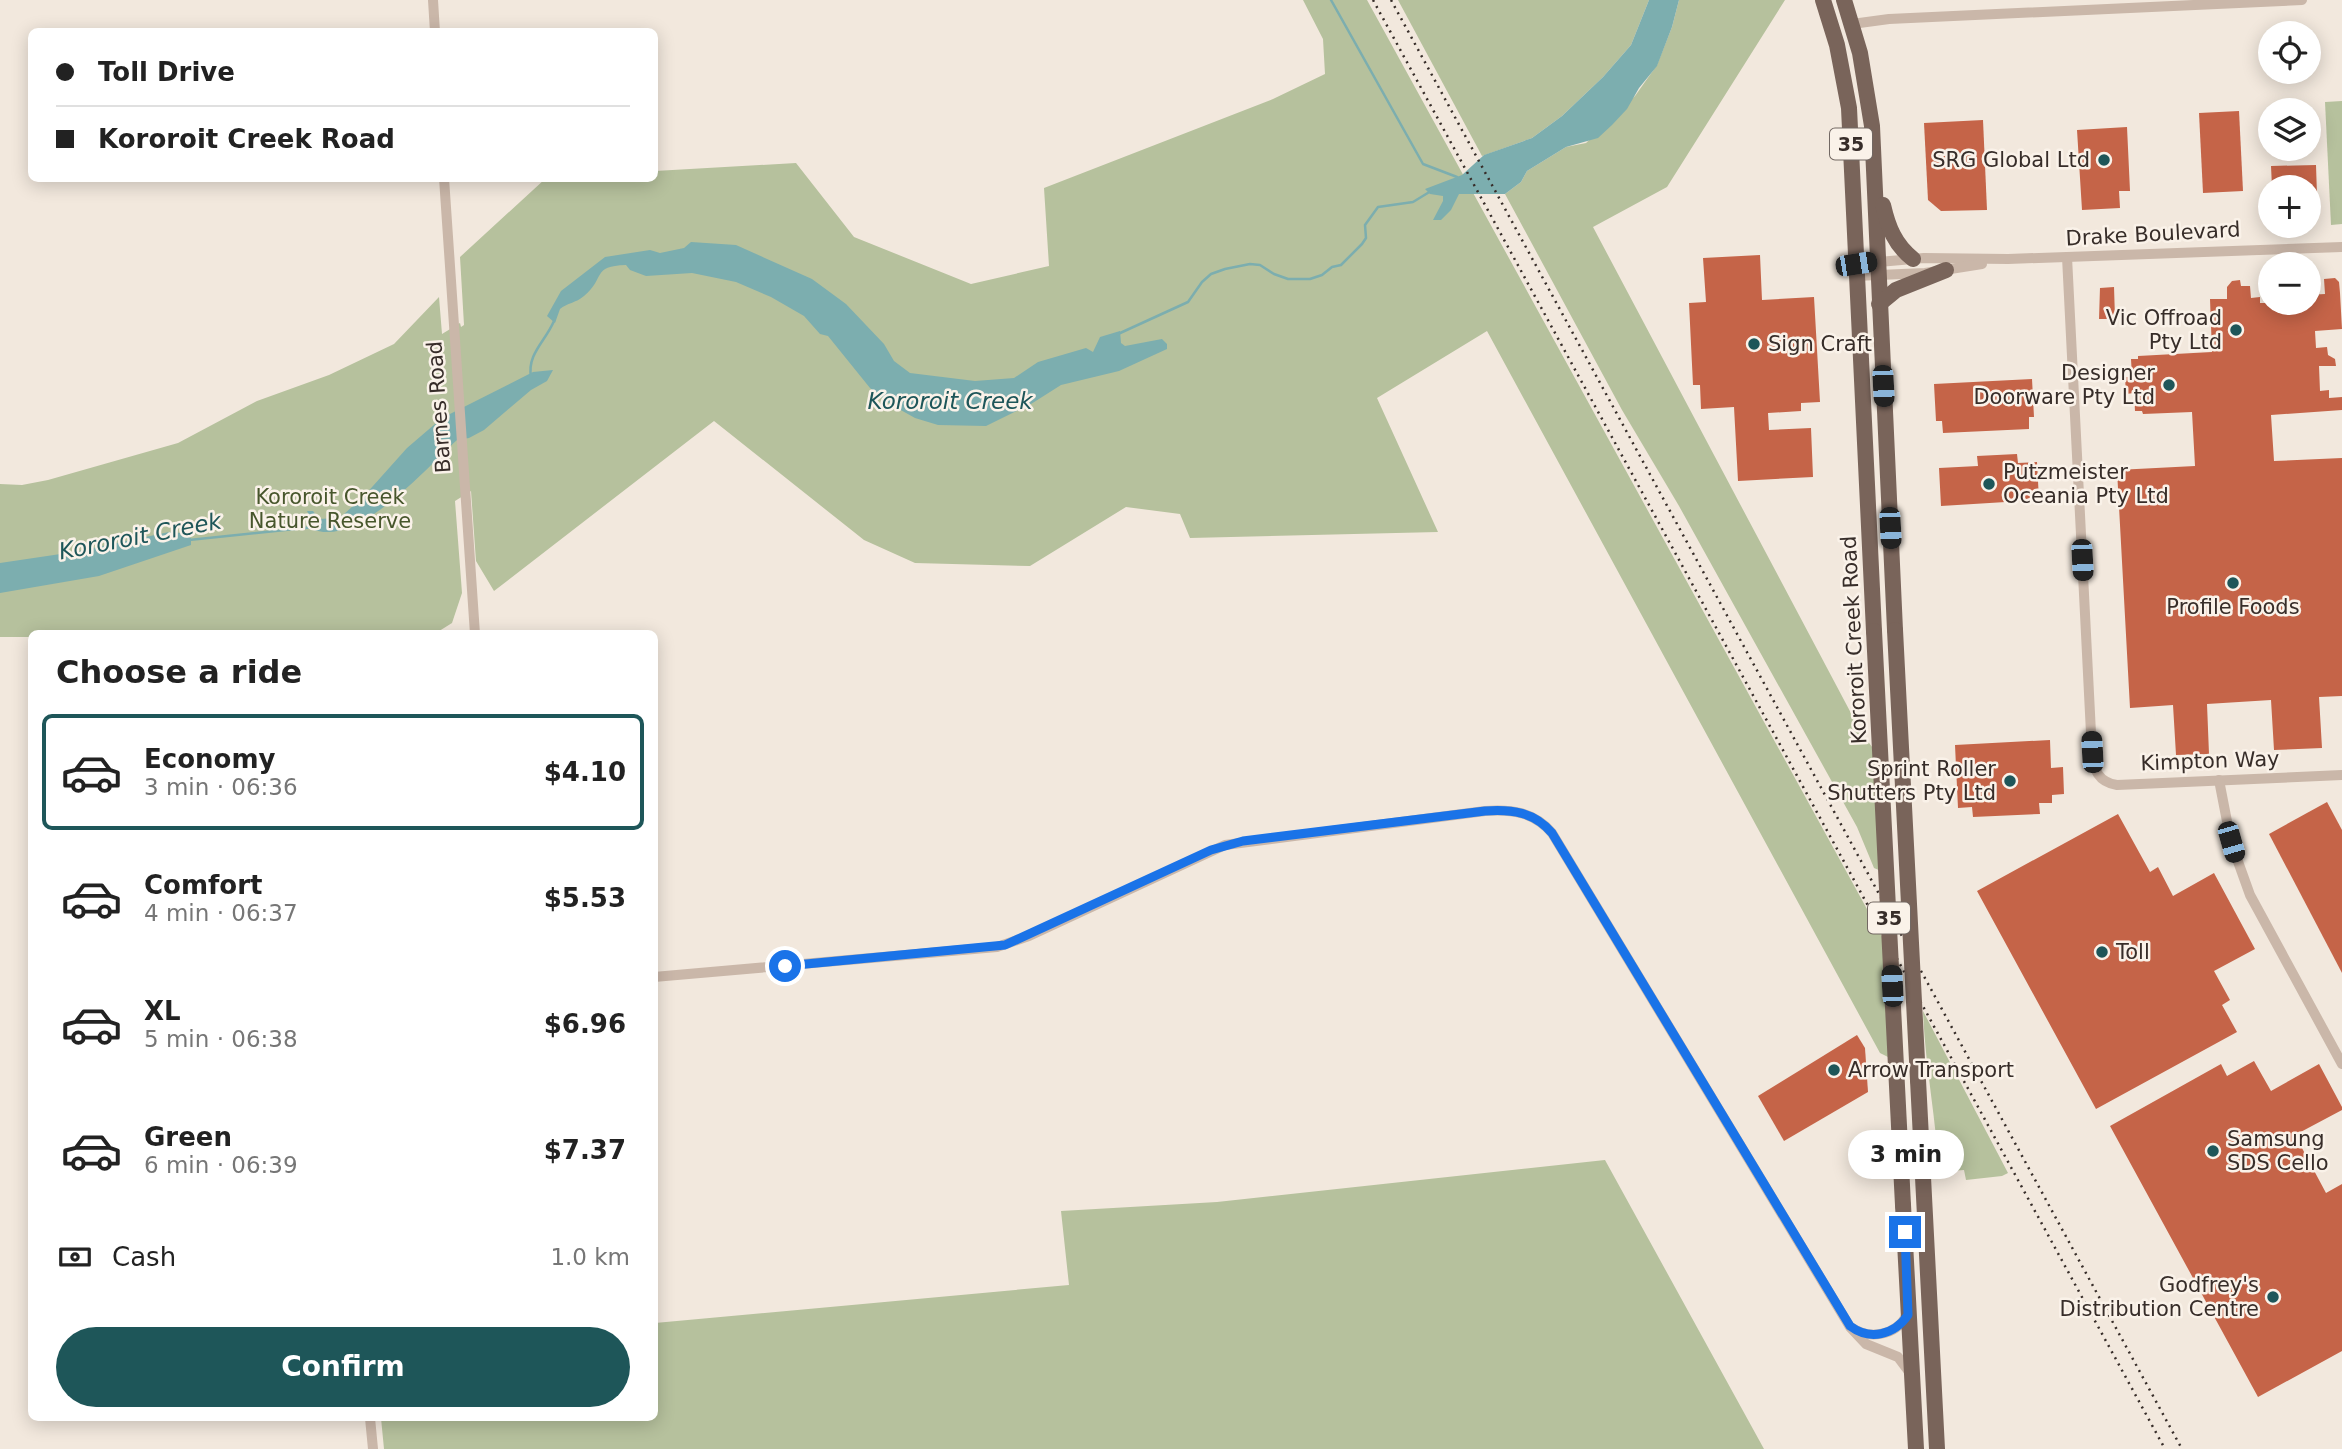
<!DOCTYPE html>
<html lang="en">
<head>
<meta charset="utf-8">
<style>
  :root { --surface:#fff; --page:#f6f6f6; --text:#222; --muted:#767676; --line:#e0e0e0; --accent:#1e5659 }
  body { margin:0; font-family:"DejaVu Sans",sans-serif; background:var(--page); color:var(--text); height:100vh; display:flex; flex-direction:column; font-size:26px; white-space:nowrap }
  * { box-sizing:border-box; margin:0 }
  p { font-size:23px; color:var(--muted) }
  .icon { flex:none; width:38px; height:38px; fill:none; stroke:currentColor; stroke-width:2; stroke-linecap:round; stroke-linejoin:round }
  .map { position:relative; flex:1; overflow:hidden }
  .panel { position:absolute; left:28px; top:630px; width:630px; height:791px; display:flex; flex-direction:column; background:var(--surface); border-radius:10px; box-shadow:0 4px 18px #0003 }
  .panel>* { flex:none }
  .hud { position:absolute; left:28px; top:28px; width:630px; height:154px; border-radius:10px; box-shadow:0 4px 18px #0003; display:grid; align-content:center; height:154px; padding:0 28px; background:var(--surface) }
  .buttons { position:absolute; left:2258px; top:21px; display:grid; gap:14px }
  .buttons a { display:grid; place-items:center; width:63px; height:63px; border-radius:50%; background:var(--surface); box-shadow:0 4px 18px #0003; font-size:35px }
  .end { position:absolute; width:32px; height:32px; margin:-16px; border:9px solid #1a73e8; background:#fff; box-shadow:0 0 0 4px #fff }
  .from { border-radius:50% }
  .bubble { position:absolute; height:49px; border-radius:24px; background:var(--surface); box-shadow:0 4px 18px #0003; font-size:23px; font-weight:600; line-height:49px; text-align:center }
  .car { position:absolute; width:21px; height:42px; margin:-21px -10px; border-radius:9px; box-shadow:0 0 5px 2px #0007; background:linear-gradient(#222 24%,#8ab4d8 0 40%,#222 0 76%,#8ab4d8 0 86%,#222 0) }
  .hud b { display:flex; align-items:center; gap:24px; height:66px; font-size:26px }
  .hud b+b { border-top:2px solid var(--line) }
  .hud i { width:18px; height:18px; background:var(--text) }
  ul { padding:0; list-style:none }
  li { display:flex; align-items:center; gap:21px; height:116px; margin:0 14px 10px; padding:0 14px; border:4px solid transparent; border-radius:10px }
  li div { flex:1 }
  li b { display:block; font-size:26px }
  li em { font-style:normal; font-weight:600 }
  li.selected { border-color:var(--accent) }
  li>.icon { width:63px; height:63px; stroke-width:1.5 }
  h2 { padding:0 28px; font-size:32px; line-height:84px }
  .pay { display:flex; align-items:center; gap:18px; height:77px; padding:0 28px; font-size:26px }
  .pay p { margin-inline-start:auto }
  .button { display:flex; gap:14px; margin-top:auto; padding:14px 28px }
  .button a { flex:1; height:80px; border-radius:42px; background:var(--accent); color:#fff; font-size:28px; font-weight:600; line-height:80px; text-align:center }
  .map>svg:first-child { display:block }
  .green { fill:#b6c19d }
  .water { fill:#7caeaf }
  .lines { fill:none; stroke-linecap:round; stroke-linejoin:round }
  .stream { stroke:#7caeaf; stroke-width:2.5 }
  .building { fill:#c56448 }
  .street { stroke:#cab7a9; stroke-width:10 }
  .primary { stroke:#79645a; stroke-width:16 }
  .rail { stroke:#372d29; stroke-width:2.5; stroke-dasharray:2 5; stroke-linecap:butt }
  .primary-bridge { stroke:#79645a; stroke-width:16 }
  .route { stroke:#1a73e8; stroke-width:9 }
  .poi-dot { fill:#1e5659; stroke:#faf2e9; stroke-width:2.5 }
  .labels { text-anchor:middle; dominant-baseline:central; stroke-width:5; stroke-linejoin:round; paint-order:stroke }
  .shield { fill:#faf2e9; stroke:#726863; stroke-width:2 }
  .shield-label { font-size:19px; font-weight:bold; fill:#372d29 }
  .poi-label { font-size:21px; fill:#372d29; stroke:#faf2e9; text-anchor:end }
  .street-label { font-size:21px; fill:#372d29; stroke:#faf2e9 }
  .park-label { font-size:21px; fill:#47562c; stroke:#faf2e9 }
  .water-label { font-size:23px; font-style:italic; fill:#1e5659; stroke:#faf2e9 }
</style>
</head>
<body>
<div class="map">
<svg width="2342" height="1449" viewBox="0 0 2342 1449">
  <rect width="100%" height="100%" fill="#f2e8dd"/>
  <g class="green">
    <path d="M1303,0H1367L1884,940L1892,1059L1880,1053L1487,331L1377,398L1438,532L1190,538L1180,514L1126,507L1030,566L915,563L864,540L714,421L494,591L476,561L471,491L455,501L462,593L452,623L436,633L32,634L31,637H0V484L22,485L48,480L178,443L257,401L329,375L394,344L439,297L442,334L460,323L461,327L464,325L460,257L545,179L654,178L655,171L796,163L854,237L971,284L1049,266L1044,188L1273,99L1325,74L1323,39Z"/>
    <path d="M1398,0H1649L1631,45L1603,77L1562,116L1532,138L1482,156Z"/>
    <path d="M1679,0H1785L1667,187L1593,227L1861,732L1875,751L1881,871L1874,868L1857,827L1679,506L1622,410L1505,194L1521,182L1527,171L1566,147L1586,143L1635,96L1657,65L1672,27Z"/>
    <path d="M2342,101V224L2331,225L2325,102Z"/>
    <path d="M1923,1011L2008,1173L2002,1176L1966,1180L1964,1170L1939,1172C1936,1118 1925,1065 1923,1011Z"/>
    <path d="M1605,1160L1764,1449H384L381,1418H654L655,1323L1069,1285L1061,1211L1217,1202Z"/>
  </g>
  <g class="water">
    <path d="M1649,0H1679L1672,27L1657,66L1639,88L1627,109L1612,125L1598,138L1566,147L1527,171L1521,182L1505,194H1459L1451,210L1441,220H1433L1443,201V196L1430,194L1425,189L1462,175L1484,155L1532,138L1562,116L1603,77L1631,45Z"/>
    <path d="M691,242L736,245L812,279L846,304L884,344L894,361L910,373L975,381L1014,378L1038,362L1086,348L1093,352L1100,337L1120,331L1121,343L1125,346L1162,339L1167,344V349L1119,371L1061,385L1031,404L986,426L938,425L915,418L890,404L870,388L828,336L820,334L804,316L771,297L736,282L692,273L646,276L630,270L626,265C591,266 606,278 584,296C576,303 567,303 560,309L555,323L547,316L561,291L605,257L650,250L660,253L684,248Z"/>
    <path d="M553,370L547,381L531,390L484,430L469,438L457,440C427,467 357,549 312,529V521L307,511H313L319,519L336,518L343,515L364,496L407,448L442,418L533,372Z"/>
    <path d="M169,532L181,533L191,538V545L99,576L0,593V563L74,552Z"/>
  </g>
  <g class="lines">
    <g class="stream">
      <path d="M1331,0L1423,164L1457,177"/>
      <path d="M1118,334L1188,302L1202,282L1211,274L1225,269L1250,264L1260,265L1274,274L1288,279H1310L1322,275L1332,267L1341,265L1362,244L1366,238L1365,225L1378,207L1413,202L1431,191"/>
      <path d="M531,377C527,354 545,342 554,321"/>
      <path d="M189,540L314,527"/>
    </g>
  </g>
  <g class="building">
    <path d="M2239,111L2243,191L2203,193L2199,113Z"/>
    <path d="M1983,120L1987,210L1941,211L1928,200L1924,123Z"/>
    <path d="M2127,127L2130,191H2119L2120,208L2082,210L2077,130Z"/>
    <path d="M2316,165L2317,195L2308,196V187H2272L2271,166Z"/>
    <path d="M1760,255L1762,300L1814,297L1820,402L1801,403V411L1768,413L1769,430L1811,428L1813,477L1738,481L1734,407L1701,409L1700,385H1693L1689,303L1706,302L1703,258Z"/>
    <path d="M2335,278L2339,282L2340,293L2342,329L2315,331L2316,348L2327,347L2328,355L2335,359L2336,366H2319L2320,391L2329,390V398L2342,397V410L2271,415L2274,461L2342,458V696L2319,697L2322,748L2274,750L2271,700L2207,704L2209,754L2176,755L2173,705L2130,708L2117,470L2195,466L2192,412L2143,414L2142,411H2135L2134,393L2126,394L2125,377H2132L2131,359H2138V356L2212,352L2210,299H2227V287L2232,281L2240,280L2241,286H2250L2251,298L2260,297V303H2308V295L2325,294L2324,279Z"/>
    <path d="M2114,287L2115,319H2099L2100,288Z"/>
    <path d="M2032,379L2034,417H2029V429L1943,433L1942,421H1936L1934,384Z"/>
    <path d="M2017,454L2018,463L2037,462L2039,500L1941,506L1939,468L1978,466L1977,456Z"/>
    <path d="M2050,740L2051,768L2063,767L2064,794L2052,795V803H2039L2040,814L1973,817L1972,807L1958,808L1955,745Z"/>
    <path d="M2327,802L2342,830V973L2269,834Z"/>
    <path d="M2118,814L2150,872L2158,867L2173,896L2214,873L2255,949L2214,971L2230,1000L2222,1005L2237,1032L2096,1109L1977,891Z"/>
    <path d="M1857,1035L1865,1048L1868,1092L1784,1141L1758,1096Z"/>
    <path d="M2254,1061L2271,1091L2319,1064L2342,1107V1110L2295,1135L2326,1193L2342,1184V1351L2258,1397L2110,1126L2221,1064L2227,1076Z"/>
  </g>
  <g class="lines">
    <g class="street">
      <path d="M433,0L435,32"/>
      <path d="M1852,24L1889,19L2302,0"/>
      <path d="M444,178L475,634"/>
      <path d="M2067,257L2092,753C2094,770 2098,782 2117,785L2342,775"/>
      <path d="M1856,264L1924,258L2008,259L2342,247"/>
      <path d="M1856,276L1925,273L1982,264"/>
      <path d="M2219,780L2231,842L2250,895L2342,1064"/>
      <path d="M654,977L997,947L1029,936L1225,845L1485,811C1512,809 1534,812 1552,833L1850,1327L1866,1344L1898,1357L1910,1373"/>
      <path d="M1852,1328C1871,1341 1901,1334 1908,1311"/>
      <path d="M370,1418L373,1449"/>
    </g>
    <g class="primary">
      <path d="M1823,0L1837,45L1849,108L1874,631"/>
      <path d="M1844,0L1860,53L1872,126L1895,630"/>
      <path d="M1883,205C1888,227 1895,245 1913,259"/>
      <path d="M1879,304L1896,290L1946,270"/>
      <path d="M1918,1080L1937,1449"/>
      <path d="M1903,1205L1916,1449"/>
    </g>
    <g class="rail">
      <path d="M1373,0L2165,1449"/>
      <path d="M1391,0L2182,1449"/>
    </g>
    <g class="primary-bridge">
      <path d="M1895,630L1918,1080"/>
      <path d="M1874,631L1903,1205"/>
    </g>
  </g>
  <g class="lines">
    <path class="route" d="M785,966L1005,945L1211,850L1243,841L1485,811C1512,809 1534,812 1552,833L1850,1326C1870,1341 1894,1335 1908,1315L1905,1232"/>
  </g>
  <g class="poi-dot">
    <circle cx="2104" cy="160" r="7"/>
    <circle cx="2236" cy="330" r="7"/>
    <circle cx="1754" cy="344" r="7"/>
    <circle cx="2169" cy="385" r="7"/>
    <circle cx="1989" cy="484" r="7"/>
    <circle cx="2233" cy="583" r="7"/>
    <circle cx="2010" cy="781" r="7"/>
    <circle cx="2102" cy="952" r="7"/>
    <circle cx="1834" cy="1070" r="7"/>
    <circle cx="2213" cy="1151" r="7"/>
    <circle cx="2273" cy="1297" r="7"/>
  </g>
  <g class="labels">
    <g class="shield">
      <rect x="1830" y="128.5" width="42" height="31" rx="5"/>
      <rect x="1868" y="902.5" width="42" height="31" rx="5"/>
    </g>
    <g class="shield-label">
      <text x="1851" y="144">35</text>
      <text x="1889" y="918">35</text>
    </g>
    <g class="poi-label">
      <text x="2090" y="160">SRG Global Ltd</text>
      <text x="2222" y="318">Vic Offroad<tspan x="2222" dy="24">Pty Ltd</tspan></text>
      <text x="1768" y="344" text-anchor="start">Sign Craft</text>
      <text x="2155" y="373">Designer<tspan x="2155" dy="24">Doorware Pty Ltd</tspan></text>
      <text x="2003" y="472" text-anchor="start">Putzmeister<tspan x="2003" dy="24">Oceania Pty Ltd</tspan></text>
      <text x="2233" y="607" text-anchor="middle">Profile Foods</text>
      <text x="1996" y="769">Sprint Roller<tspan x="1996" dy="24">Shutters Pty Ltd</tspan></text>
      <text x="2116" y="952" text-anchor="start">Toll</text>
      <text x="1848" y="1070" text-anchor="start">Arrow Transport</text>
      <text x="2227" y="1139" text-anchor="start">Samsung<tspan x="2227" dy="24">SDS Cello</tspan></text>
      <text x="2259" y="1285">Godfrey's<tspan x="2259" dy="24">Distribution Centre</tspan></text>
    </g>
    <g class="street-label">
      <text transform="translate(2153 234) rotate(-3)">Drake Boulevard</text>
      <text transform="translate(439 407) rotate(-94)">Barnes Road</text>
      <text transform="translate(1854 640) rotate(-93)">Kororoit Creek Road</text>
      <text transform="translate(2210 761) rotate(-2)">Kimpton Way</text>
    </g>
    <g class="park-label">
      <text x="330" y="497">Kororoit Creek<tspan x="330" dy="24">Nature Reserve</tspan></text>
    </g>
    <g class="water-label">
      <text x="950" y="401">Kororoit Creek</text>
      <text transform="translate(140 536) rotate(-11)">Kororoit Creek</text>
    </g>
  </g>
</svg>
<div class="buttons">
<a><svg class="icon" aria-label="locate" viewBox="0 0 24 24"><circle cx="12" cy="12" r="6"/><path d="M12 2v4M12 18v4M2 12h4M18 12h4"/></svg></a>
<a><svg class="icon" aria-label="layers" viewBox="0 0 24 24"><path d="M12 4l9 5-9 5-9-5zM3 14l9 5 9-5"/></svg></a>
<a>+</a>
<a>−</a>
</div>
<i class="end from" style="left:785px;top:966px"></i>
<i class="end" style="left:1905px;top:1232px"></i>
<div class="bubble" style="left:1848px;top:1130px;width:116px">3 min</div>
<i class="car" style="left:1856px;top:264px;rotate:81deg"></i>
<i class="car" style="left:1883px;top:386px;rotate:177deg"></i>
<i class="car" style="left:1890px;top:528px;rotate:177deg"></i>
<i class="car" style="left:2082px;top:560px;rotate:177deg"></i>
<i class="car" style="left:2092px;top:752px;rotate:357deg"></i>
<i class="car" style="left:2231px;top:842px;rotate:164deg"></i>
<i class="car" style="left:1892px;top:986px;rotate:357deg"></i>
<div class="hud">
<b><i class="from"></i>Toll Drive</b>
<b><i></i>Kororoit Creek Road</b>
</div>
<section class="panel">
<h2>Choose a ride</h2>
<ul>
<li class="selected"><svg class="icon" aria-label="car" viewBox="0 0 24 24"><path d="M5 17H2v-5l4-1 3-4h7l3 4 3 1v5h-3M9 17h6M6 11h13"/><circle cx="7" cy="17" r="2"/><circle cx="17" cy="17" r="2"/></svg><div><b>Economy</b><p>3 min · 06:36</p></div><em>$4.10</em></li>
<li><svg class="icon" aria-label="car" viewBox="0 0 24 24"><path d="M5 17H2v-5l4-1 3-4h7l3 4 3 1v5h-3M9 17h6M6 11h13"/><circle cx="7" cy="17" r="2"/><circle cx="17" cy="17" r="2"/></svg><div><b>Comfort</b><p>4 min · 06:37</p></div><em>$5.53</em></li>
<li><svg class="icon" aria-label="car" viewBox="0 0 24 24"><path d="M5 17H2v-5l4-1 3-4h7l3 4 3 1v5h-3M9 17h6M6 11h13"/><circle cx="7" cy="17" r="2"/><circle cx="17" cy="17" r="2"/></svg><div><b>XL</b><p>5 min · 06:38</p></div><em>$6.96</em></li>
<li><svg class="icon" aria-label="car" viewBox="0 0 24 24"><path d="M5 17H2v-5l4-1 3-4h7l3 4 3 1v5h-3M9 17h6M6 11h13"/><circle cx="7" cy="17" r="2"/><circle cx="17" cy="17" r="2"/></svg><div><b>Green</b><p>6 min · 06:39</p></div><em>$7.37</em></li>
</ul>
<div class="pay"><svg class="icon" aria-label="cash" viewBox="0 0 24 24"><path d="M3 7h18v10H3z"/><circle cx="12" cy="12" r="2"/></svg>Cash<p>1.0 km</p></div>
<div class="button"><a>Confirm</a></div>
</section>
</div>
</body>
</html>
